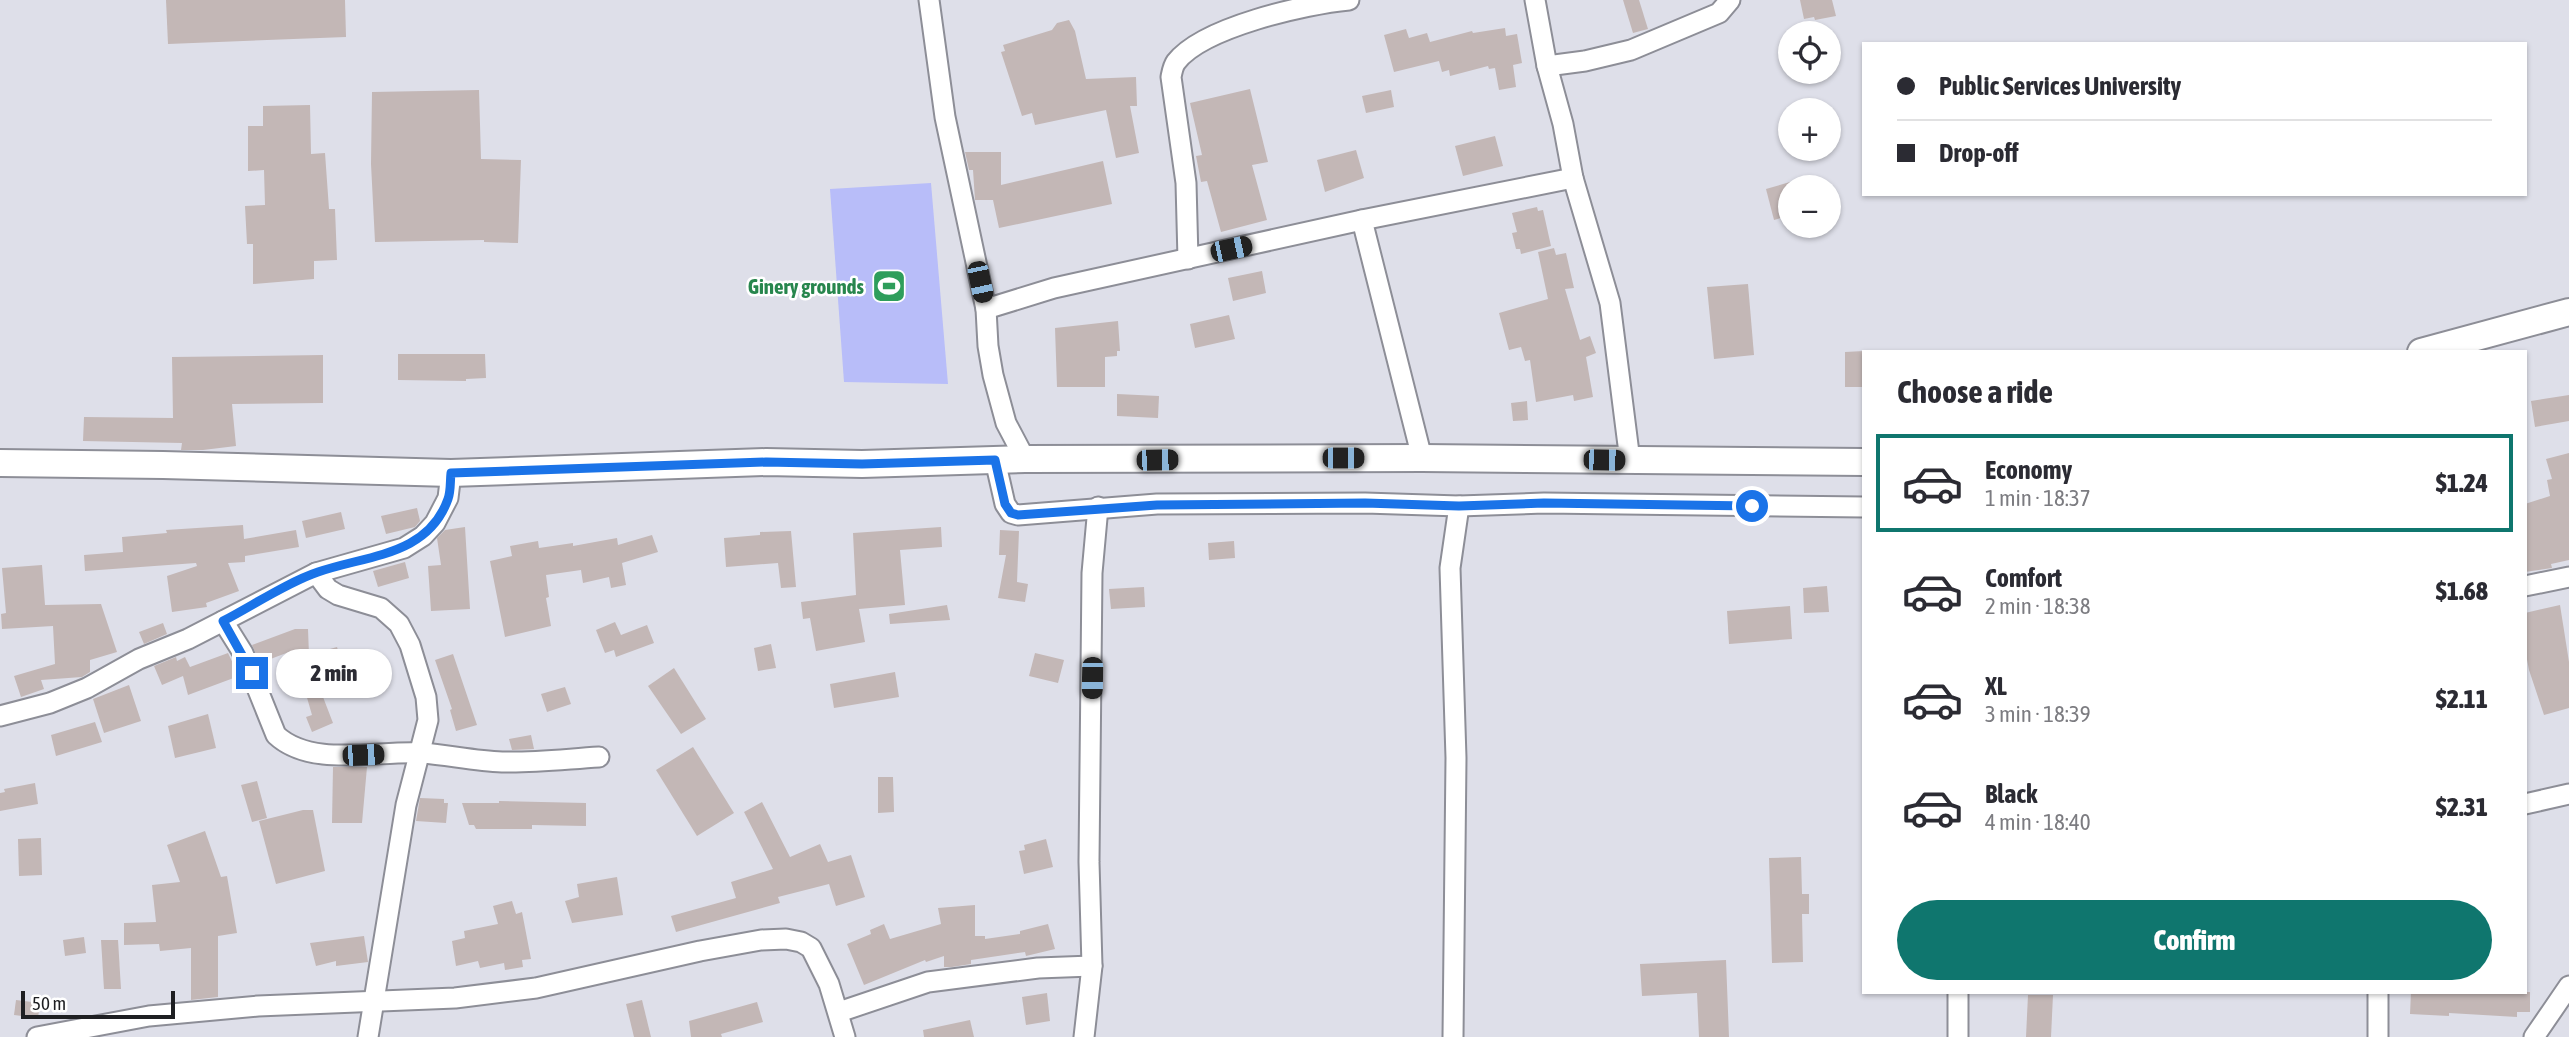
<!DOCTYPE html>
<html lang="en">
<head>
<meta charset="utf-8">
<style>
  :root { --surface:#fff; --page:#f2f2f3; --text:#2b2b33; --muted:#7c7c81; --line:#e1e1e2; --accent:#0f766e }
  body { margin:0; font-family:"Asap Condensed",sans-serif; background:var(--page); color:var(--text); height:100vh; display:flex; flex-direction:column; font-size:26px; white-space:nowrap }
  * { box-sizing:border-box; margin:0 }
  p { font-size:23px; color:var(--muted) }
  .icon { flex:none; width:38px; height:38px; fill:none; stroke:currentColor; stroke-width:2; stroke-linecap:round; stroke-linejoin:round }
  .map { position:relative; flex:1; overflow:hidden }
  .drawer { position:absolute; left:1862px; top:350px; width:665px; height:644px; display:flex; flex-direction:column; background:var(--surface); border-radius:0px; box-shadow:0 2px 5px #0004 }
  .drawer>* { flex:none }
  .top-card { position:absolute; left:1862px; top:42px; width:665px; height:154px; border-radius:0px; box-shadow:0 2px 5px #0004; display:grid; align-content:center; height:154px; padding:0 35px; background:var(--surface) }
  .controls { position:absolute; left:1778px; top:21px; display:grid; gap:14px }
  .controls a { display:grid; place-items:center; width:63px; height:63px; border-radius:50%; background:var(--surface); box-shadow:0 2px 5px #0004; font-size:35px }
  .scale { position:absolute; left:21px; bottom:18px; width:154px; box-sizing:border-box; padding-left:7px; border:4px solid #1e1f22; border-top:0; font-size:19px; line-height:24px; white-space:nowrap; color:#1e1f22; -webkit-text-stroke:5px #fff; paint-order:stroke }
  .end { position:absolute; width:32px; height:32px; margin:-16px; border:9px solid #1a73e8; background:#fff; box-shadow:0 0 0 4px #fff }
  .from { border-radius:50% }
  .bubble { position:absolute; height:49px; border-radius:24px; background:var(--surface); box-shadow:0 2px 5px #0004; font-size:23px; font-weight:800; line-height:49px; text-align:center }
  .car { position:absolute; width:21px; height:42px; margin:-21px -10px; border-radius:9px; box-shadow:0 0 5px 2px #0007; background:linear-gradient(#222 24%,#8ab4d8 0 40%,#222 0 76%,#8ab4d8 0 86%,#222 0) }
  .top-card b { display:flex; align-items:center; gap:24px; height:66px; font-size:26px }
  .top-card b+b { border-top:2px solid var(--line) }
  .top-card i { width:18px; height:18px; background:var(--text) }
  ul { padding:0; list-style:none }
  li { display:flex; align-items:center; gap:21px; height:98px; margin:0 14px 10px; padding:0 21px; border:4px solid transparent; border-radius:0px }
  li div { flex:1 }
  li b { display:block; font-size:26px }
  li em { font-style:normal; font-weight:800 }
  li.active { border-color:var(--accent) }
  li>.icon { width:63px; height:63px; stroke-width:1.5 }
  h2 { padding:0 35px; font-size:32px; line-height:84px }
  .action { display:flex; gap:14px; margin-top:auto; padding:14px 35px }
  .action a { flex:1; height:80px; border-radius:42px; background:var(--accent); color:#fff; font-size:28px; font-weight:800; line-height:80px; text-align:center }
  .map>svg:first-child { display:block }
  .park { fill:#b8bdf9 }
  .building { fill:#c3b7b6 }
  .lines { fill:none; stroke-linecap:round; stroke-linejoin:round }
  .minor-casing { stroke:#8d8e97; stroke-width:23 }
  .secondary-casing { stroke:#8d8e97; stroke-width:30 }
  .minor { stroke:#fff; stroke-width:19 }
  .secondary { stroke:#fff; stroke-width:26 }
  .route { stroke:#1a73e8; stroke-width:9 }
  .labels { text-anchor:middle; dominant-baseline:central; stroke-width:5; stroke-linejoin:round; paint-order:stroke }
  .leisure-label { font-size:21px; font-weight:bold; fill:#27864d; stroke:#fff; text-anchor:end }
</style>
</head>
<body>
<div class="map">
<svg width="2569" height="1037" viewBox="0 0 2569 1037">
  <rect width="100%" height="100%" fill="#dedfe9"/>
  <path class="park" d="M931,183L948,384L844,382L830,189Z"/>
  <g class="building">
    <path d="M166,0H345L346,37L168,44Z"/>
    <path d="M1623,0H1639L1648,29L1633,33Z"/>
    <path d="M1800,0H1832L1836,16L1815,20L1814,17L1804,19Z"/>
    <path d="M1069,20L1075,31L1086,79L1136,77L1137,106H1130L1139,153L1116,158L1106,110L1035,125L1032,113L1022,116L1001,52L1005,51L1003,45L1052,30L1057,23Z"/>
    <path d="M1505,28L1506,36L1517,34L1522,63L1513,65L1516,87L1499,90L1495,68L1489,69L1488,66L1450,76L1449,70L1442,72L1439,61L1394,72L1384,35L1406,29L1409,38L1427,33L1430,42L1472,31L1473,33Z"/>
    <path d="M1250,89L1268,162L1252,165L1267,220L1221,232L1207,181L1201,182L1196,156L1202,155L1190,103Z"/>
    <path d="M479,90L481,159L521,160L518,243L484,242V240L375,242L371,164L372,92Z"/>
    <path d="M1391,90L1394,107L1366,113L1362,96Z"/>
    <path d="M310,105L311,154L325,153L329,209H335L337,260L314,261V279L253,284V244H247L245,206L265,205L264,170L248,171V126H263V106Z"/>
    <path d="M1495,136L1503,166L1463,176L1455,146Z"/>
    <path d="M1356,150L1364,178L1325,192L1317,160Z"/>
    <path d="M965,152H1001V185L1103,161L1112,204L999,228L993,200H975L973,170H969Z"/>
    <path d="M1790,182V215L1774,220L1766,189Z"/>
    <path d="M1537,207L1538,211L1543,210L1551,246L1521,254L1520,249H1516L1512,233L1517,232L1512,213Z"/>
    <path d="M1554,248L1556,255L1566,253L1574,288L1565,289L1580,340L1590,336L1596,353L1586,357L1593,397L1574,401L1573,395L1536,402L1530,360L1525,361L1521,347L1509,350L1499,313L1548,299L1538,252Z"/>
    <path d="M1262,271L1266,293L1233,301L1228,278Z"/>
    <path d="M1748,284L1754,355L1714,359L1707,287Z"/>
    <path d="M1229,315L1235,339L1195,348L1190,324Z"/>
    <path d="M1118,321L1120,351H1117V356L1105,357V387H1057L1055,328Z"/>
    <path d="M1864,351V387H1845V352Z"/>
    <path d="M398,354H485L486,378L466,379V381L398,380Z"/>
    <path d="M323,355V403L232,404L236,446L203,450H181L182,443L83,441L84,417L173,418L172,357Z"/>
    <path d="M1117,394L1159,396L1158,418L1117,416Z"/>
    <path d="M2569,395V421L2535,427L2531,401Z"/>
    <path d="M1527,401L1528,420L1513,421L1511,403Z"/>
    <path d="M2569,453V560L2551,564L2552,568L2525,572V504L2550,496L2547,480L2552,479L2546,459Z"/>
    <path d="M417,508L420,521L415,527L386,534L381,516Z"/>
    <path d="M341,512L345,529L306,538L302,521Z"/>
    <path d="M243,525L244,539L296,530L299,547L245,556V562L228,563L239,591L206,603L207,607L172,612L167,576L197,566L196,563L85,571L84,555L123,552L122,537L167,533L166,530Z"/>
    <path d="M465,527L470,609L431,611L428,566L441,565L437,538L445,530Z"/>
    <path d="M941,527L942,547L900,550L905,605L859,609L865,642L816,651L810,618L803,619L801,602L856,595L853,533Z"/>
    <path d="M1000,530L1019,531L1017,582L1028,584L1025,602L998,598L1006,555H999Z"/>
    <path d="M791,531L796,587L781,588L778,563L726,567L724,538L760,535V532Z"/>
    <path d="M652,535L658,552L622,563L626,585L611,588L609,577L583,583L581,570L546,575L549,597L546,598L551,626L505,637L490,561L512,556L510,546L538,541L539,548L573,543V546L617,538L618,545Z"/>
    <path d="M1234,541L1235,558L1209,560L1208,543Z"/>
    <path d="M405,562L409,578L378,587L373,571Z"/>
    <path d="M42,565L45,605L101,604L117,652L90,660V672L82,677L41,680L44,689L21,697L14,676L55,664L53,626L2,629L1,614L6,613L2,568Z"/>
    <path d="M1827,586L1829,612L1804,613L1803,588Z"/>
    <path d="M1144,587L1145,607L1111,609L1109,589Z"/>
    <path d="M947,605L950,620L890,624L889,614Z"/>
    <path d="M2560,605L2569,662V708L2544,715L2529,670L2525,649V613Z"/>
    <path d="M1790,606L1792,639L1729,644L1727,611Z"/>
    <path d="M615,622L621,635L647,625L654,643L616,657L614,650L605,653L596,630Z"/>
    <path d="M163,623L167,634L144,644L139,632Z"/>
    <path d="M295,629H308L309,655L337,647L345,674L318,684L333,723L312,732L306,717L312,715L299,670L294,671L289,652L260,663L252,645Z"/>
    <path d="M771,644L776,668L758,671L754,648Z"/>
    <path d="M228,653L239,676L188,695L183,676L162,685L154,666L176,657L177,661L185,657L190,667Z"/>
    <path d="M1035,653L1064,660L1058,683L1029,676Z"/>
    <path d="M453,654L477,725L456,731L450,710L452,709L435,660Z"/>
    <path d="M674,668L706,719L681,734L648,686Z"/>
    <path d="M895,672L899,697L834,708L830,684Z"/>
    <path d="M129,685L141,721L104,733L93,699Z"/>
    <path d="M565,687L571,704L547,712L541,694Z"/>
    <path d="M208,714L216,748L175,758L168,726Z"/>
    <path d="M95,722L102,742L56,756L51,735Z"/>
    <path d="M531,735L534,749L512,750L509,739Z"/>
    <path d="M693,747L734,813L697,836L656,770Z"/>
    <path d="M333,767H367L362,823H332Z"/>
    <path d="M878,777H893L894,812L878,813Z"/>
    <path d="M257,781L267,818L252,822L241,785Z"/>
    <path d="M35,783L38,804L0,811V793L5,792L4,789Z"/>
    <path d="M420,798L444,799V803H448L446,823L416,821Z"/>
    <path d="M499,801L586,803V826L532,825V829H476L474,825H469L462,803H499Z"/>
    <path d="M762,802L790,857L820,844L828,862L851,855L865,897L836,906L829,884L778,897L780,903L676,932L671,916L736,898L731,882L773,869L744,812Z"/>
    <path d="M303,810H313L325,871L276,884L259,821Z"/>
    <path d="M205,831L221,877L227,876L237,933L218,936V997L191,1000V948L160,951L159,944L124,945V923L156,922L152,885L180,882L167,845Z"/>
    <path d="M41,838L42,875L19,876L18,839Z"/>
    <path d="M1046,839L1053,867L1024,874L1019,851L1025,850L1024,845Z"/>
    <path d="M1801,857L1802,894H1809V914H1802L1803,962L1772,963L1769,858Z"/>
    <path d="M617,877L623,915L572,923L565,901L579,897L577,884Z"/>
    <path d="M512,901L516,914L522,912L531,959L522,960L523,967L505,970L504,963L480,968L478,961L456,966L452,941L465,938L464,931L498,924L493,906Z"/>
    <path d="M975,905V936H985V939L1020,934V931L1048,924L1055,949L1026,956L1025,952L971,960V964L952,967H944V956L926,962L925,960L864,985L847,944L871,934L870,930L884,924L890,939L941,924L938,908Z"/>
    <path d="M364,936L368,962L336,966V961L316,966L310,943Z"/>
    <path d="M84,937L86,953L65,956L63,940Z"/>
    <path d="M101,940H118L121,989H104Z"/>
    <path d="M1726,960L1729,1037H1699L1697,993L1642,996L1640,964Z"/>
    <path d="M2411,992H2530V1012H2517V1017L2449,1013V1016L2410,1014Z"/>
    <path d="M1047,993L1050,1021L1026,1025L1022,997Z"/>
    <path d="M2028,995H2053L2051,1037H2026Z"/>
    <path d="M16,1000L40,1003L38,1018L14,1015Z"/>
    <path d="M642,1000L651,1037H634L626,1004Z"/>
    <path d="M757,1002L763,1022L721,1034L722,1037H691L689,1021Z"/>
    <path d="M970,1020L974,1037H924L923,1030Z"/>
  </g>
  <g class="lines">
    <g class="minor-casing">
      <g id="minor">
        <path d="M929,0L945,117L986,309L988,346L993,375L1006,423L1025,459"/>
        <path d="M1535,0L1547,66L1563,124L1573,178L1610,303L1630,461"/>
        <path d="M1547,66L1585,61L1631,50L1719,13L1730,0"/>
        <path d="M1362,220L1422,458"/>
        <path d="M1188,259L1186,183L1171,77C1172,72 1173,66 1176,62C1203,27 1306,4 1349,0"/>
        <path d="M986,309L1054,288L1362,220L1573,178"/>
        <path d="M995,460L1005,504L1011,513L1018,515L1157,504L1365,503L1459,506L1544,503L1864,507"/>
        <path d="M316,573L328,589L338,595L381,608L399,624L410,645L426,697L428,720L406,805L368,1037"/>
        <path d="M2525,586L2569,577"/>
        <path d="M223,621L243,653L276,735C311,768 378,750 422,753C448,755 475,761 502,762C534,763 566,759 599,757"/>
        <path d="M0,716L50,703L87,688L139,659L188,639L316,573L404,548L423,536L435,523L448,498L451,473"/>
        <path d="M2525,804L2569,794"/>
        <path d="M1958,992V1037"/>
        <path d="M2378,992V1037"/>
        <path d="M839,1012L928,982L1038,968L1092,966"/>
        <path d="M37,1037L149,1016L258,1006L455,998L536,988L700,951L761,940L786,939L801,942L811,948L829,984L845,1037"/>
        <path d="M1084,1037L1092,966L1089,862L1092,573L1098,507"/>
        <path d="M1453,1037L1456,758L1450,568L1459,506"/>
        <path d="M2534,1037L2569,986"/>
      </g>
    </g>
    <g class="secondary-casing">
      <g id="secondary">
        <path d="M2421,352L2569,312"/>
        <path d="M0,463L163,465L451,473L766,462L862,464L1025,459L1422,458L1864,462"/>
      </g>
    </g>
    <use href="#minor" class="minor"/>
    <use href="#secondary" class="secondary"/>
  </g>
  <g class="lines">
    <path class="route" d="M252,673L223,621C252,606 288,582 318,572C367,555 428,556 448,499C451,491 450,481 451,473L766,462L862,464L995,460L1005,504L1011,513L1018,515L1157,505L1365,503L1459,506L1544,503L1752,506"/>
  </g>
  <defs>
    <g id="stadium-square" transform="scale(1.75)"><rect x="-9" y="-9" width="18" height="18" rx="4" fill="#2e9e5b" stroke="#fff"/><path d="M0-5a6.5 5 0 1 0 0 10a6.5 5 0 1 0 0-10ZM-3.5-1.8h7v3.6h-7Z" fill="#fff"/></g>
  </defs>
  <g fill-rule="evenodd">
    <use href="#stadium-square" x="889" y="286"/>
  </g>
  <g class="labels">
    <g class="leisure-label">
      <text x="864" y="286">Ginery grounds</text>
    </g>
  </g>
</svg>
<div class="controls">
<a><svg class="icon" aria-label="locate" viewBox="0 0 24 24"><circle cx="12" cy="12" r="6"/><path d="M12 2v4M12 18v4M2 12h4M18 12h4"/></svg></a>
<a>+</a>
<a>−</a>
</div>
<div class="scale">50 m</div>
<i class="end from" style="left:1752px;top:506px"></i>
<i class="end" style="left:252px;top:673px"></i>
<div class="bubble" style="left:276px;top:649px;width:116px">2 min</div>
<i class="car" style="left:1231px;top:249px;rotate:78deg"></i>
<i class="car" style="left:980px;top:282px;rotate:168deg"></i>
<i class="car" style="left:1343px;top:458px;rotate:90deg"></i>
<i class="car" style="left:1157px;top:460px;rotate:89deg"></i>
<i class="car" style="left:1604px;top:460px;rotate:91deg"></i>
<i class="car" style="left:1092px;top:678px;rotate:181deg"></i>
<i class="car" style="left:363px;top:755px;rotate:88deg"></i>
<div class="top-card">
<b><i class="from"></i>Public Services University</b>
<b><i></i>Drop-off</b>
</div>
<section class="drawer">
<h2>Choose a ride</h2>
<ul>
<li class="active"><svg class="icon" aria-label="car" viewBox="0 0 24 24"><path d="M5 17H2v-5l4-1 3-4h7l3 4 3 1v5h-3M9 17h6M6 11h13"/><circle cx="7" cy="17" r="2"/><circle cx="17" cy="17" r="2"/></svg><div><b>Economy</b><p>1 min · 18:37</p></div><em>$1.24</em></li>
<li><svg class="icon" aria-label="car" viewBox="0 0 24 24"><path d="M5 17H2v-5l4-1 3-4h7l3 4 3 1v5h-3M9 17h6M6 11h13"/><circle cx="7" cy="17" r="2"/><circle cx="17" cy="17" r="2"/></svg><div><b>Comfort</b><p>2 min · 18:38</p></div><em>$1.68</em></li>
<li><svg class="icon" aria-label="car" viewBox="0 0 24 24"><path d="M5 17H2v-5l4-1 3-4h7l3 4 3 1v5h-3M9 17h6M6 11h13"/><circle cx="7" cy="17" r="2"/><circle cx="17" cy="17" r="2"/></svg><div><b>XL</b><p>3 min · 18:39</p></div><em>$2.11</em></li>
<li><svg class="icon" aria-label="car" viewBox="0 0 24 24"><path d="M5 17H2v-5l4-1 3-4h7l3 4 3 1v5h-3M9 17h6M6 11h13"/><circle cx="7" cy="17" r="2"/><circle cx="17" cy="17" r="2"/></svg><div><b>Black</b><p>4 min · 18:40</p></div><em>$2.31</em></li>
</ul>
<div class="action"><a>Confirm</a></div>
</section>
</div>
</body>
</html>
